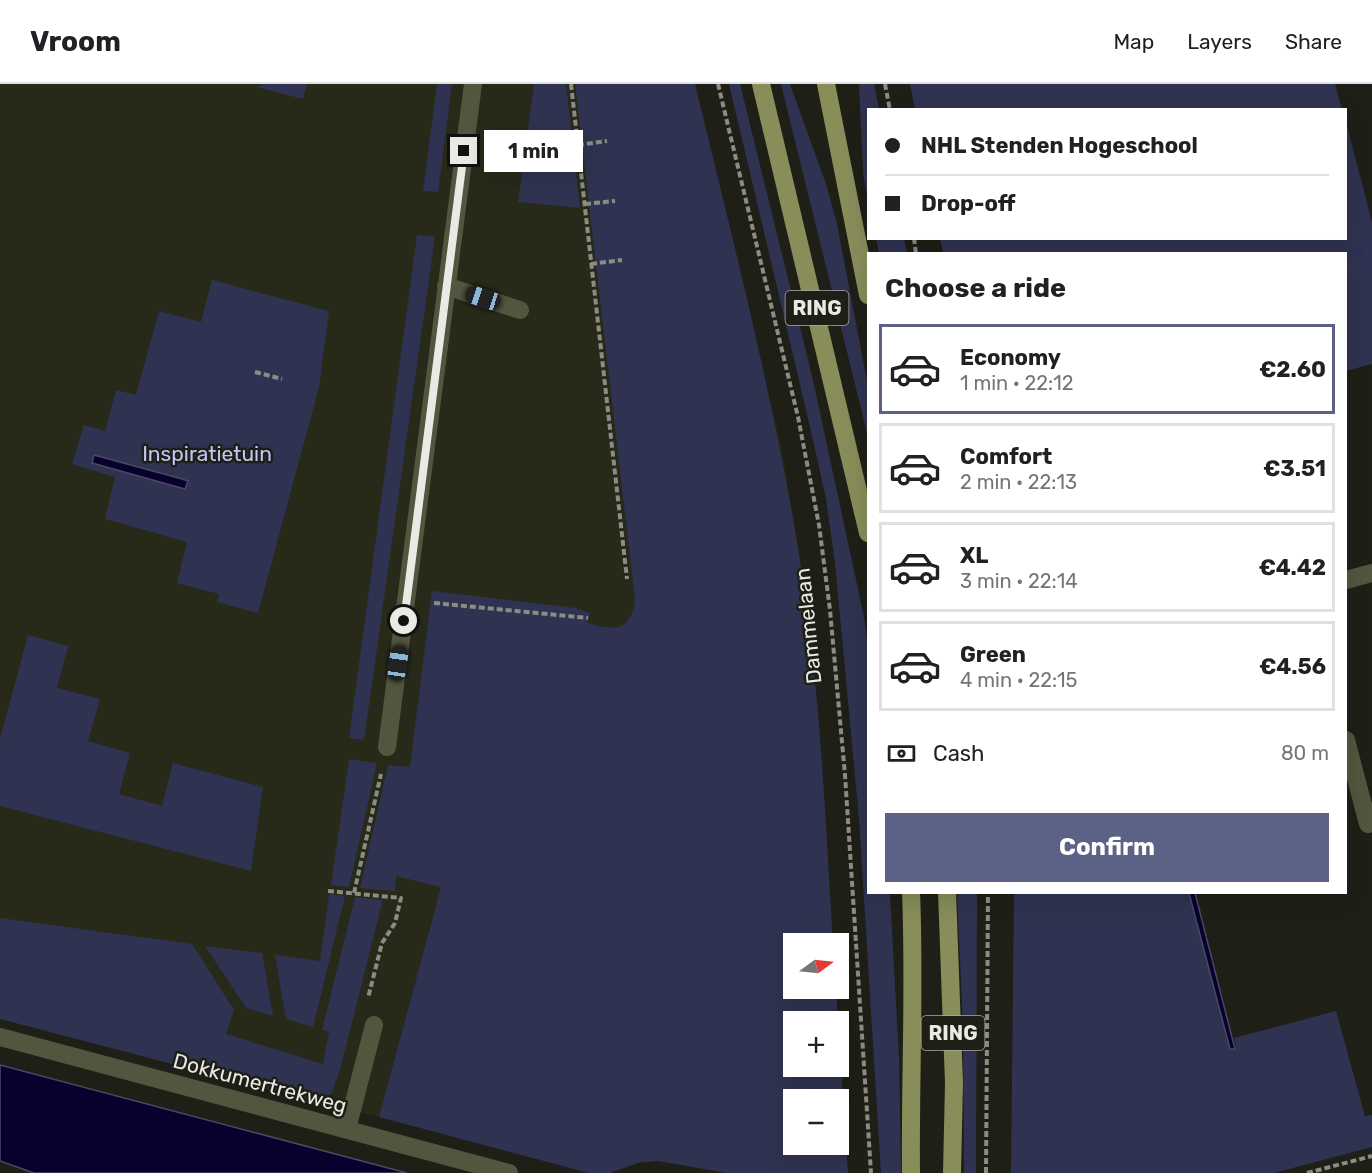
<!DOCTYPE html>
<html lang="en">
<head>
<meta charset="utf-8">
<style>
  :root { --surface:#fff; --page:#f2f2f2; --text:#202124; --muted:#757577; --line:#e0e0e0; --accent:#5c6285 }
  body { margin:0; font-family:Rubik,sans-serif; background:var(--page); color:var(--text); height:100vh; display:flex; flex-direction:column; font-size:22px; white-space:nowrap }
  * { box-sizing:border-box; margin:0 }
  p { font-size:20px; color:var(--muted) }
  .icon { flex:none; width:33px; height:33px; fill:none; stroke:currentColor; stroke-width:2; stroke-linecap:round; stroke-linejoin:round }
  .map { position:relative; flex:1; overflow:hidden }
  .side { position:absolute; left:867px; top:168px; width:480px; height:642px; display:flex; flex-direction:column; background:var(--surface); border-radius:0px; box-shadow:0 6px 24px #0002 }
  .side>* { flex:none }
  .hud { position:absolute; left:867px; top:24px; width:480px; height:132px; border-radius:0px; box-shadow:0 6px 24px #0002; display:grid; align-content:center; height:132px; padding:0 18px; background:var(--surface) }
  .needle { width:39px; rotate:75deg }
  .controls { position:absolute; left:783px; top:849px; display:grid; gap:12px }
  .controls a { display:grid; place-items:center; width:66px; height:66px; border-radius:0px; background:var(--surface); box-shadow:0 6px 24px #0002; font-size:30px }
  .end { position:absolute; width:27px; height:27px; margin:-14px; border:8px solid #e9eae3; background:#111; box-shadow:0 0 0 3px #111 }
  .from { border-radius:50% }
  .bubble { position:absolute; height:42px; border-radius:0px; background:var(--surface); box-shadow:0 6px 24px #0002; font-size:20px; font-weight:700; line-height:42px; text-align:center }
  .car { position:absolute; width:18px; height:36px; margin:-18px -9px; border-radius:8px; box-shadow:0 0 4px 2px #0007; background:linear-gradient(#222 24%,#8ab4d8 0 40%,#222 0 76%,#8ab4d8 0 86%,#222 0) }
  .hud b { display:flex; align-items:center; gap:21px; height:57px; font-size:22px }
  .hud b+b { border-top:2px solid var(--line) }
  .hud i { width:15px; height:15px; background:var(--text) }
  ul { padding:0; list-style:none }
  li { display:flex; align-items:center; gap:18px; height:90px; margin:0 12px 9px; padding:0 6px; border:3px solid var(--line); border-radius:0px }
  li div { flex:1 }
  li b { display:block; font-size:22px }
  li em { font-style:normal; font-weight:700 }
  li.selected { border-color:var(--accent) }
  li>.icon { width:54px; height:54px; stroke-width:1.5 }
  h2 { padding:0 18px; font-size:27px; line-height:72px }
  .pay { display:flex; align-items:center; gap:15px; height:66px; padding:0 18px; font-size:22px }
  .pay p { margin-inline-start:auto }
  .action { display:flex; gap:12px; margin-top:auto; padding:12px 18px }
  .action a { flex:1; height:69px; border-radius:0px; background:var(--accent); color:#fff; font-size:24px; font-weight:700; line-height:69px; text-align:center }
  header { display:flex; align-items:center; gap:36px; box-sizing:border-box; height:84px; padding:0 30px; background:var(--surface); border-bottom:2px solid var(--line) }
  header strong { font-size:28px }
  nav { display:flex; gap:33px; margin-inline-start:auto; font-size:21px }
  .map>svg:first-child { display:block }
  .built { fill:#272919 }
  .green { fill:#2f3351; fill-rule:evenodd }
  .water { fill:#07022d; stroke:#4b4864; stroke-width:1.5 }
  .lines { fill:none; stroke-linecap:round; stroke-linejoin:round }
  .path { stroke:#8b8c84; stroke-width:4; stroke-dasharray:6 3; stroke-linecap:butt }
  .lane { stroke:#53563e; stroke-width:18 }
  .street { stroke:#53563e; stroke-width:18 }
  .primary { stroke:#888d5a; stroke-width:18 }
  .route { stroke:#e9eae3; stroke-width:8 }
  .labels { text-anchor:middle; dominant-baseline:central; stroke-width:5; stroke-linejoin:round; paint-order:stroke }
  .shield { fill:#1e1f16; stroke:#acada6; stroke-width:1.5 }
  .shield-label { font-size:20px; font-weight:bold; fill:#e9eae3 }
  .park-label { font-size:21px; fill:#bec7f7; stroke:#1e1f16 }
  .street-label { font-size:21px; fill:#e9eae3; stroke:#1e1f16 }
</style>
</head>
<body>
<header>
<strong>Vroom</strong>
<nav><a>Map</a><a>Layers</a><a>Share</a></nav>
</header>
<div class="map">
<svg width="1372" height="1089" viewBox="0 0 1372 1089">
  <rect width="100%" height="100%" fill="#1e1f16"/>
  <path class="built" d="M0,0H695L781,363L800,473L474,683L379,1033L0,933Z"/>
  <g class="green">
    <path d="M263,0H307L303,15L256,3Z"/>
    <path d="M437,0H452L438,108L423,107Z"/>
    <path d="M534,0H566L580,124L518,118Z"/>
    <path d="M575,0H695C733,156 773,312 799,470C820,598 825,730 833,859L794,860V904L836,905L838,937L794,938V982H838L839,954L848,1089H727L658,1077L638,1079L610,1089H589L379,1033L441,803L396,792L395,807L360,804L388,681L410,683L432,507L576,524L590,529L587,539C614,546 631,549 635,515ZM794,1016H838V1060H794Z"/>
    <path d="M729,0H740L813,296L864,533L868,563V808L890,809L899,975L901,1089H881L859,735L835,479L826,415L811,347Z"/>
    <path d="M781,0H790L826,100L837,140L868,302V353Z"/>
    <path d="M859,0H874L879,25L868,26V118L863,89Z"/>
    <path d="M910,0H1335L1342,25H915Z"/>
    <path d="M1346,38L1372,138V280L1346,287V170L943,169L940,155L1346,154Z"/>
    <path d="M417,151L435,153L364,656L349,654Z"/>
    <path d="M876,155H904L907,169H879Z"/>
    <path d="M212,196L329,227L319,303L258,529L217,518L219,510L177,499L187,458L105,435L115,393L72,380L84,341L105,347L116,306L136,311L159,227L201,238Z"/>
    <path d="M28,551L68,562L57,604L100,615L88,657L130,669L119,710L162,722L173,679L263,703L251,787L0,722V655Z"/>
    <path d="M349,675L377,679L349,803L331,801Z"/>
    <path d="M957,809H977L976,1089H964L963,944Z"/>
    <path d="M1014,809H1189L1230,964L1236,962L1234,954L1336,927L1365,1032L1372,1031V1063L1274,1089H1011Z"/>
    <path d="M329,810L345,812L313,943L286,935L275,871L320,877Z"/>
    <path d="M355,813L383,816L340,986L328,1017L321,1019L0,935V834L192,860L234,926L226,950L323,980L329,948L322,946Z"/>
    <path d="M205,862L262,869L273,932L246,924Z"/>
  </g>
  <g class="water">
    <path d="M94,371L182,395L188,397L185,405L92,379Z"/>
    <path d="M1189,809H1195L1235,965H1230Z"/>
    <path d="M0,981L407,1089H34L0,1077Z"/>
  </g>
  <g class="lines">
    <g class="path">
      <path d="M571,0L627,495"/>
      <path d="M718,0L798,333L819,441L830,526L845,691L871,1089"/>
      <path d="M885,0L890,26"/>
      <path d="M578,61L607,57"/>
      <path d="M585,120L615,117"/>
      <path d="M914,154L916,170"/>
      <path d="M591,180L622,176"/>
      <path d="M255,288L282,295"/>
      <path d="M434,519L588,534"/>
      <path d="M328,807L401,814L395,839L382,859L368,914"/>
      <path d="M354,809L381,690"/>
      <path d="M986,1089L988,808"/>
      <path d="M1307,1089L1372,1072"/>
    </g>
    <g class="lane">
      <path d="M446,202L520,226"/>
      <path d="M387,663L473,0"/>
      <path d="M347,1045L374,941"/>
    </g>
    <g class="street">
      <path d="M1346,496L1372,489"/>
      <path d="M1346,656L1368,740L1372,739"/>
      <path d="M0,953L509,1089"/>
    </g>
    <g class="primary">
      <path d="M761,0L868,449"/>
      <path d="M826,0L868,211"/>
      <path d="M947,808L954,999L952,1089"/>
      <path d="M911,1089C910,995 915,902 911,808"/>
    </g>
  </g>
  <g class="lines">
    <path class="route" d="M404,537L464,67"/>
  </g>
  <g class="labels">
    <g class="shield">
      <rect x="785.5" y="207" width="63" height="34" rx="4.5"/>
      <rect x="921.5" y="932" width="63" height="34" rx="4.5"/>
    </g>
    <g class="shield-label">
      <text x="817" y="224">RING</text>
      <text x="953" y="949">RING</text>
    </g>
    <g class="park-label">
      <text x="207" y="369">Inspiratietuin</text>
    </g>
    <g class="street-label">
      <text transform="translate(808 542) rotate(-96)">Dammelaan</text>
      <text transform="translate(260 999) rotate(15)">Dokkumertrekweg</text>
    </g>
  </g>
</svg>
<div class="controls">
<a><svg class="needle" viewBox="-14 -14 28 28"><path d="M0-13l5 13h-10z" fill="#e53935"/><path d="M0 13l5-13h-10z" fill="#757577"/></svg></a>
<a>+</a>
<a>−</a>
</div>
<i class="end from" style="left:404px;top:537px"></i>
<i class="end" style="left:464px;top:67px"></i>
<div class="bubble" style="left:484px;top:46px;width:99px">1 min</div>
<i class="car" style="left:483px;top:214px;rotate:288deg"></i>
<i class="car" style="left:398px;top:579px;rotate:8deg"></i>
<div class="hud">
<b><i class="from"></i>NHL Stenden Hogeschool</b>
<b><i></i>Drop-off</b>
</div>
<section class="side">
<h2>Choose a ride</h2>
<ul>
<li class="selected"><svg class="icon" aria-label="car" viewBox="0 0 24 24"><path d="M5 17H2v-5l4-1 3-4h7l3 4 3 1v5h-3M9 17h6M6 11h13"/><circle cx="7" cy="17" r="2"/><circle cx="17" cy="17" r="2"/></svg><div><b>Economy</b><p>1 min · 22:12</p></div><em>€2.60</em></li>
<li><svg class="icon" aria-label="car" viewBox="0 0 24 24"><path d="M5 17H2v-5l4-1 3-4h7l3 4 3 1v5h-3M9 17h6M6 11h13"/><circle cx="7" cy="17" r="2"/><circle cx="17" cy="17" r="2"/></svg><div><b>Comfort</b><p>2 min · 22:13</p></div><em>€3.51</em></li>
<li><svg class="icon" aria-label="car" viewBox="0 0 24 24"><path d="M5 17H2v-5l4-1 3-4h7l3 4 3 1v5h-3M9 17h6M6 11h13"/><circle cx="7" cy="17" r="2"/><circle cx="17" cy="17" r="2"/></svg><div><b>XL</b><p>3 min · 22:14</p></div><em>€4.42</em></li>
<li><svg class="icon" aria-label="car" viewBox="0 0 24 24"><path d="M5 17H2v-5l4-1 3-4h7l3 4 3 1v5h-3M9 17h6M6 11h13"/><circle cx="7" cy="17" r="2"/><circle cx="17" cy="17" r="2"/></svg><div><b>Green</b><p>4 min · 22:15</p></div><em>€4.56</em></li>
</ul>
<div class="pay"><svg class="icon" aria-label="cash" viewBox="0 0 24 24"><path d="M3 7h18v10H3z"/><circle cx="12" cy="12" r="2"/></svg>Cash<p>80 m</p></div>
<div class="action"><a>Confirm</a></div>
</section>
</div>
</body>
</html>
